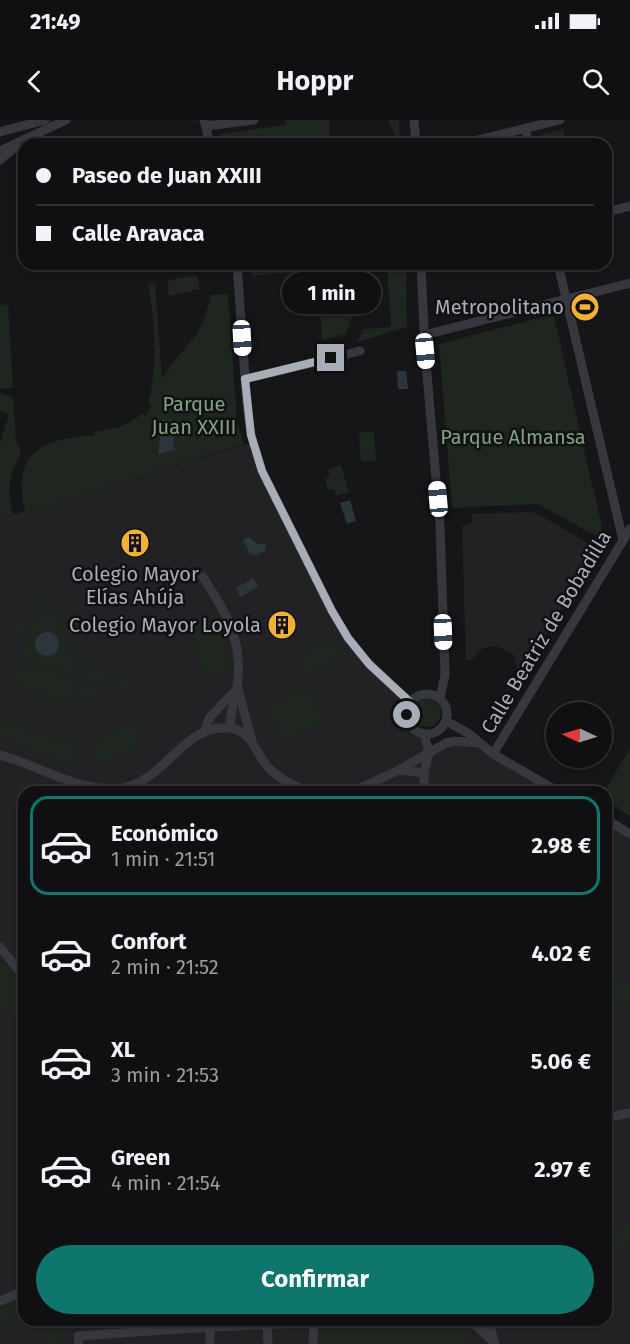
<!DOCTYPE html>
<html lang="es">
<head>
<meta charset="utf-8">
<style>
  :root { --surface:#101012; --page:#19191b; --text:#f1f3f6; --muted:#9c9d9f; --line:#303032; --accent:#0f766e }
  body { margin:0; font-family:"Fira Sans",sans-serif; background:var(--page); color:var(--text); height:100vh; display:flex; flex-direction:column; font-size:22px; white-space:nowrap }
  * { box-sizing:border-box; margin:0 }
  p { font-size:20px; color:var(--muted) }
  .icon { flex:none; width:33px; height:33px; fill:none; stroke:currentColor; stroke-width:2; stroke-linecap:round; stroke-linejoin:round }
  .map { position:relative; flex:1; overflow:hidden }
  .side { position:absolute; left:18px; top:666px; width:594px; height:540px; display:flex; flex-direction:column; background:var(--surface); border-radius:18px; box-shadow:0 2px 4px #0004,0 0 0 2px var(--line) }
  .side>* { flex:none }
  .hud { position:absolute; left:18px; top:18px; width:594px; height:132px; border-radius:18px; box-shadow:0 2px 4px #0004,0 0 0 2px var(--line); display:grid; align-content:center; height:132px; padding:0 18px; background:var(--surface) }
  .needle { width:39px; rotate:274deg }
  .fabs { position:absolute; left:546px; top:582px; display:grid; gap:12px }
  .fabs a { display:grid; place-items:center; width:66px; height:66px; border-radius:50%; background:var(--surface); box-shadow:0 2px 4px #0004,0 0 0 2px var(--line); font-size:30px }
  .end { position:absolute; width:27px; height:27px; margin:-14px; border:8px solid #a8adb8; background:#111; box-shadow:0 0 0 3px #111 }
  .from { border-radius:50% }
  .bubble { position:absolute; height:42px; border-radius:21px; background:var(--surface); box-shadow:0 2px 4px #0004,0 0 0 2px var(--line); font-size:20px; font-weight:700; line-height:42px; text-align:center }
  .car { position:absolute; width:18px; height:36px; margin:-18px -9px; border-radius:8px; box-shadow:0 0 4px 2px #0007; background:linear-gradient(#fff 24%,#345 0 40%,#fff 0 76%,#345 0 86%,#fff 0) }
  .hud b { display:flex; align-items:center; gap:21px; height:57px; font-size:22px }
  .hud b+b { border-top:2px solid var(--line) }
  .hud i { width:15px; height:15px; background:var(--text) }
  ul { padding:10px 0 0; list-style:none }
  li { display:flex; align-items:center; gap:18px; height:99px; margin:0 12px 9px; padding:0 6px; border:3px solid transparent; border-radius:18px }
  li div { flex:1 }
  li b { display:block; font-size:22px }
  li em { font-style:normal; font-weight:700 }
  li.active { border-color:var(--accent) }
  li>.icon { width:54px; height:54px; stroke-width:1.5 }
  .cta { display:flex; gap:12px; margin-top:auto; padding:12px 18px }
  .cta a { flex:1; height:69px; border-radius:36px; background:var(--accent); color:#fff; font-size:24px; font-weight:700; line-height:69px; text-align:center }
  .status { display:flex; justify-content:space-between; align-items:center; height:42px; padding:0 30px; background:var(--surface); direction:ltr }
  .status svg { height:16px; fill:currentColor }
  header { display:flex; justify-content:space-between; align-items:center; height:78px; padding:0 18px; background:var(--surface); font-size:27px; font-weight:700 }
  .map>svg:first-child { display:block }
  .built { fill:#222225 }
  .green { fill:#1e261f }
  .water { fill:#2c353c }
  .lines { fill:none; stroke-linecap:round; stroke-linejoin:round }
  .minor { stroke:#37383d; stroke-width:9 }
  .route { stroke:#a8adb8; stroke-width:8 }
  .labels { text-anchor:middle; dominant-baseline:central; stroke-width:5; stroke-linejoin:round; paint-order:stroke }
  .poi-label { font-size:20px; fill:#a8adb8; stroke:#111113; text-anchor:end }
  .park-label { font-size:20px; fill:#7fa381; stroke:#111113 }
  .street-label { font-size:20px; fill:#a8adb8; stroke:#111113 }
</style>
</head>
<body>
<div class="status"><b>21:49</b><svg viewBox="0 0 49 12"><path d="M0 12V9h3v3zM5 12V6h3v6zM10 12V3h3v9zM15 12V0h3v12zM26 1h20v11H26zM47 4h2v5h-2z"/></svg></div>
<header><svg class="icon" aria-label="back" viewBox="0 0 24 24"><path d="M15 5l-7 7 7 7"/></svg>Hoppr<svg class="icon" aria-label="search" viewBox="0 0 24 24"><circle cx="10" cy="10" r="6"/><path d="M15 15l6 6"/></svg></header>
<div class="map">
<svg width="630" height="1224" viewBox="0 0 630 1224">
  <rect width="100%" height="100%" fill="#161618"/>
  <g class="built">
    <path d="M563,9L566,24H539L537,16Z"/>
    <path d="M253,322L262,351L348,518L410,582L407,595L408,602L412,608L424,614L429,632L440,627L479,623L559,672H24V1200H606V699L630,714V1224H0V402L13,395Z"/>
    <path d="M535,392L589,424L586,429L587,436L592,439L522,553L518,551L513,534L496,526L483,528L472,540H466L462,405L467,406L472,401L471,394Z"/>
  </g>
  <g class="green">
    <path d="M285,0H329L330,24H223L221,14L285,5Z"/>
    <path d="M388,0H399L400,21L396,19Z"/>
    <path d="M251,144H300V151L252,156Z"/>
    <path d="M339,144H345L346,166L351,174L353,184V193L346,214L322,220L320,183L336,182L342,175Z"/>
    <path d="M406,146L407,207L357,222L363,209L391,207L387,147Z"/>
    <path d="M197,155L200,169L169,176L167,161Z"/>
    <path d="M155,164L162,258L179,235L197,214L205,197L211,175L228,173L237,303L244,324L25,392C11,331 42,319 95,315L93,312C111,309 129,307 142,293L146,296L152,284L148,283C158,245 155,203 148,165Z"/>
    <path d="M8,184L13,268L0,269V185Z"/>
    <path d="M551,195L554,197L605,421L538,384L452,388L439,224Z"/>
    <path d="M0,273L13,277L16,321L21,334C8,354 7,372 13,395L0,402V324L9,294L0,291Z"/>
    <path d="M374,311L376,341L361,342L359,313Z"/>
    <path d="M341,345L349,372L336,376L334,369L328,370L325,358L330,357L328,350Z"/>
    <path d="M45,460V476L42,481L28,483Z"/>
    <path d="M50,485C60,497 80,540 70,553L23,539L22,534L28,514L45,486Z"/>
    <path d="M65,488L79,520L71,517L61,494Z"/>
    <path d="M24,490C29,507 27,512 11,520Z"/>
    <path d="M219,496L231,553L203,559L191,502Z"/>
    <path d="M335,519L344,538L305,556L296,538Z"/>
    <path d="M81,528L85,547L98,545L100,552L109,551L111,558L129,559L132,572L81,556L76,532Z"/>
    <path d="M18,543L73,558L75,579L70,581L14,564Z"/>
    <path d="M81,561L107,569L83,581L81,578Z"/>
    <path d="M0,565L30,572L22,576L0,569Z"/>
    <path d="M307,565L325,601L283,621L266,586Z"/>
    <path d="M32,573L66,584L58,588L25,577Z"/>
    <circle cx="427" cy="593" r="14"/>
    <path d="M0,600L62,623L68,622L70,615H76L74,644L63,643L0,616Z"/>
    <path d="M138,601C142,633 123,639 96,643L91,637L89,622Z"/>
    <path d="M630,628V696L606,680V672H604Z"/>
    <path d="M0,842L24,870V891L0,890Z"/>
    <path d="M608,857L630,865V888L606,879V863Z"/>
    <path d="M630,1103V1126L606,1132V1109Z"/>
    <path d="M24,1180V1200H44L0,1204V1188Z"/>
    <path d="M311,1200H440C451,1206 466,1213 473,1224H318V1210Z"/>
    <path d="M62,1202L63,1224H42L41,1204Z"/>
  </g>
  <g class="water">
    <path d="M320,147H335L336,175L322,176Z"/>
    <path d="M397,251H406L408,269H398Z"/>
    <path d="M162,299L186,302L184,319L174,310L170,312L174,314L173,325L175,330L158,334Z"/>
    <path d="M350,380L356,401L347,404L340,383Z"/>
    <path d="M249,417L258,424H266L265,431L257,435L250,434L243,420Z"/>
    <path d="M253,458L258,467L240,477L236,468Z"/>
    <circle cx="47" cy="524" r="12"/>
  </g>
  <g class="lines">
    <g class="minor">
      <path d="M204,0L210,24"/>
      <path d="M414,0L416,24"/>
      <path d="M206,6L254,0"/>
      <path d="M525,8L529,24"/>
      <path d="M0,12L45,0"/>
      <path d="M461,24L560,0"/>
      <path d="M0,31L66,0"/>
      <path d="M0,40L14,28"/>
      <path d="M606,92L630,86"/>
      <path d="M237,144L247,285L251,315L262,351L332,491L348,518L369,544L410,582"/>
      <path d="M421,144L425,231L440,405L445,555L440,578"/>
      <path d="M558,144L623,420"/>
      <path d="M424,215L630,163"/>
      <path d="M245,259L360,231"/>
      <path d="M203,457C226,493 244,521 237,566C235,581 230,593 230,608"/>
      <path d="M238,569L252,621"/>
      <circle cx="427" cy="594" r="20"/>
      <path d="M446,601L468,613L493,634L559,672"/>
      <path d="M204,611L210,597L233,573"/>
      <path d="M424,614L429,632L424,653V672"/>
      <path d="M493,634L630,409"/>
      <path d="M0,635C39,645 80,674 122,668C166,661 183,603 230,608C252,611 255,632 267,646C277,658 294,666 309,672"/>
      <path d="M399,650L424,653"/>
      <path d="M352,672L399,650L446,623L455,621L479,623"/>
      <path d="M606,699L630,714"/>
      <path d="M0,827L24,857"/>
      <path d="M606,998L630,993"/>
      <path d="M0,1181L24,1171"/>
      <path d="M464,1200L476,1205L495,1224"/>
      <path d="M488,1200L495,1224"/>
      <path d="M267,1204L268,1224"/>
      <path d="M180,1209L314,1202L313,1224"/>
      <path d="M79,1224L78,1216L180,1209L179,1200"/>
      <path d="M210,1224V1200"/>
    </g>
  </g>
  <g class="lines">
    <path class="route" d="M331,238L245,259L251,315L262,351L332,491L348,518L369,544L410,582L407,595"/>
  </g>
  <defs>
    <g id="stadium-disc" transform="scale(1.5)"><circle r="9.5" fill="#f2b134" stroke="#111113"/><path d="M0-5a6.5 5 0 1 0 0 10a6.5 5 0 1 0 0-10ZM-3.5-1.8h7v3.6h-7Z" fill="#111"/></g>
    <g id="building-disc" transform="scale(1.5)"><circle r="9.5" fill="#f2b134" stroke="#111113"/><path d="M-4-6H4V6H1V3H-1V6H-4ZM-2.5-4.3h1.7v1.8h-1.7ZM.8-4.3h1.7v1.8H.8ZM-2.5-1h1.7V.8h-1.7ZM.8-1h1.7V.8H.8Z" fill="#111"/></g>
  </defs>
  <g fill-rule="evenodd">
    <use href="#stadium-disc" x="585" y="187"/>
    <use href="#building-disc" x="135" y="423"/>
    <use href="#building-disc" x="282" y="505"/>
  </g>
  <g class="labels">
    <g class="poi-label">
      <text x="564" y="187">Metropolitano</text>
      <text x="135" y="454" text-anchor="middle">Colegio Mayor<tspan x="135" dy="23">Elías Ahúja</tspan></text>
      <text x="261" y="505">Colegio Mayor Loyola</text>
    </g>
    <g class="park-label">
      <text x="194" y="284">Parque<tspan x="194" dy="23">Juan XXIII</tspan></text>
      <text x="513" y="317">Parque Almansa</text>
    </g>
    <g class="street-label">
      <text transform="translate(546 512) rotate(-59)">Calle Beatriz de Bobadilla</text>
    </g>
  </g>
</svg>
<div class="fabs">
<a><svg class="needle" viewBox="-14 -14 28 28"><path d="M0-13l5 13h-10z" fill="#e53935"/><path d="M0 13l5-13h-10z" fill="#9c9d9f"/></svg></a>
</div>
<i class="end from" style="left:407px;top:595px"></i>
<i class="end" style="left:331px;top:238px"></i>
<div class="bubble" style="left:282px;top:152px;width:99px">1 min</div>
<i class="car" style="left:242px;top:218px;rotate:177deg"></i>
<i class="car" style="left:425px;top:231px;rotate:175deg"></i>
<i class="car" style="left:438px;top:379px;rotate:355deg"></i>
<i class="car" style="left:443px;top:512px;rotate:178deg"></i>
<div class="hud">
<b><i class="from"></i>Paseo de Juan XXIII</b>
<b><i></i>Calle Aravaca</b>
</div>
<section class="side">
<ul>
<li class="active"><svg class="icon" aria-label="car" viewBox="0 0 24 24"><path d="M5 17H2v-5l4-1 3-4h7l3 4 3 1v5h-3M9 17h6M6 11h13"/><circle cx="7" cy="17" r="2"/><circle cx="17" cy="17" r="2"/></svg><div><b>Económico</b><p>1 min · 21:51</p></div><em>2.98 €</em></li>
<li><svg class="icon" aria-label="car" viewBox="0 0 24 24"><path d="M5 17H2v-5l4-1 3-4h7l3 4 3 1v5h-3M9 17h6M6 11h13"/><circle cx="7" cy="17" r="2"/><circle cx="17" cy="17" r="2"/></svg><div><b>Confort</b><p>2 min · 21:52</p></div><em>4.02 €</em></li>
<li><svg class="icon" aria-label="car" viewBox="0 0 24 24"><path d="M5 17H2v-5l4-1 3-4h7l3 4 3 1v5h-3M9 17h6M6 11h13"/><circle cx="7" cy="17" r="2"/><circle cx="17" cy="17" r="2"/></svg><div><b>XL</b><p>3 min · 21:53</p></div><em>5.06 €</em></li>
<li><svg class="icon" aria-label="car" viewBox="0 0 24 24"><path d="M5 17H2v-5l4-1 3-4h7l3 4 3 1v5h-3M9 17h6M6 11h13"/><circle cx="7" cy="17" r="2"/><circle cx="17" cy="17" r="2"/></svg><div><b>Green</b><p>4 min · 21:54</p></div><em>2.97 €</em></li>
</ul>
<div class="cta"><a>Confirmar</a></div>
</section>
</div>
</body>
</html>
